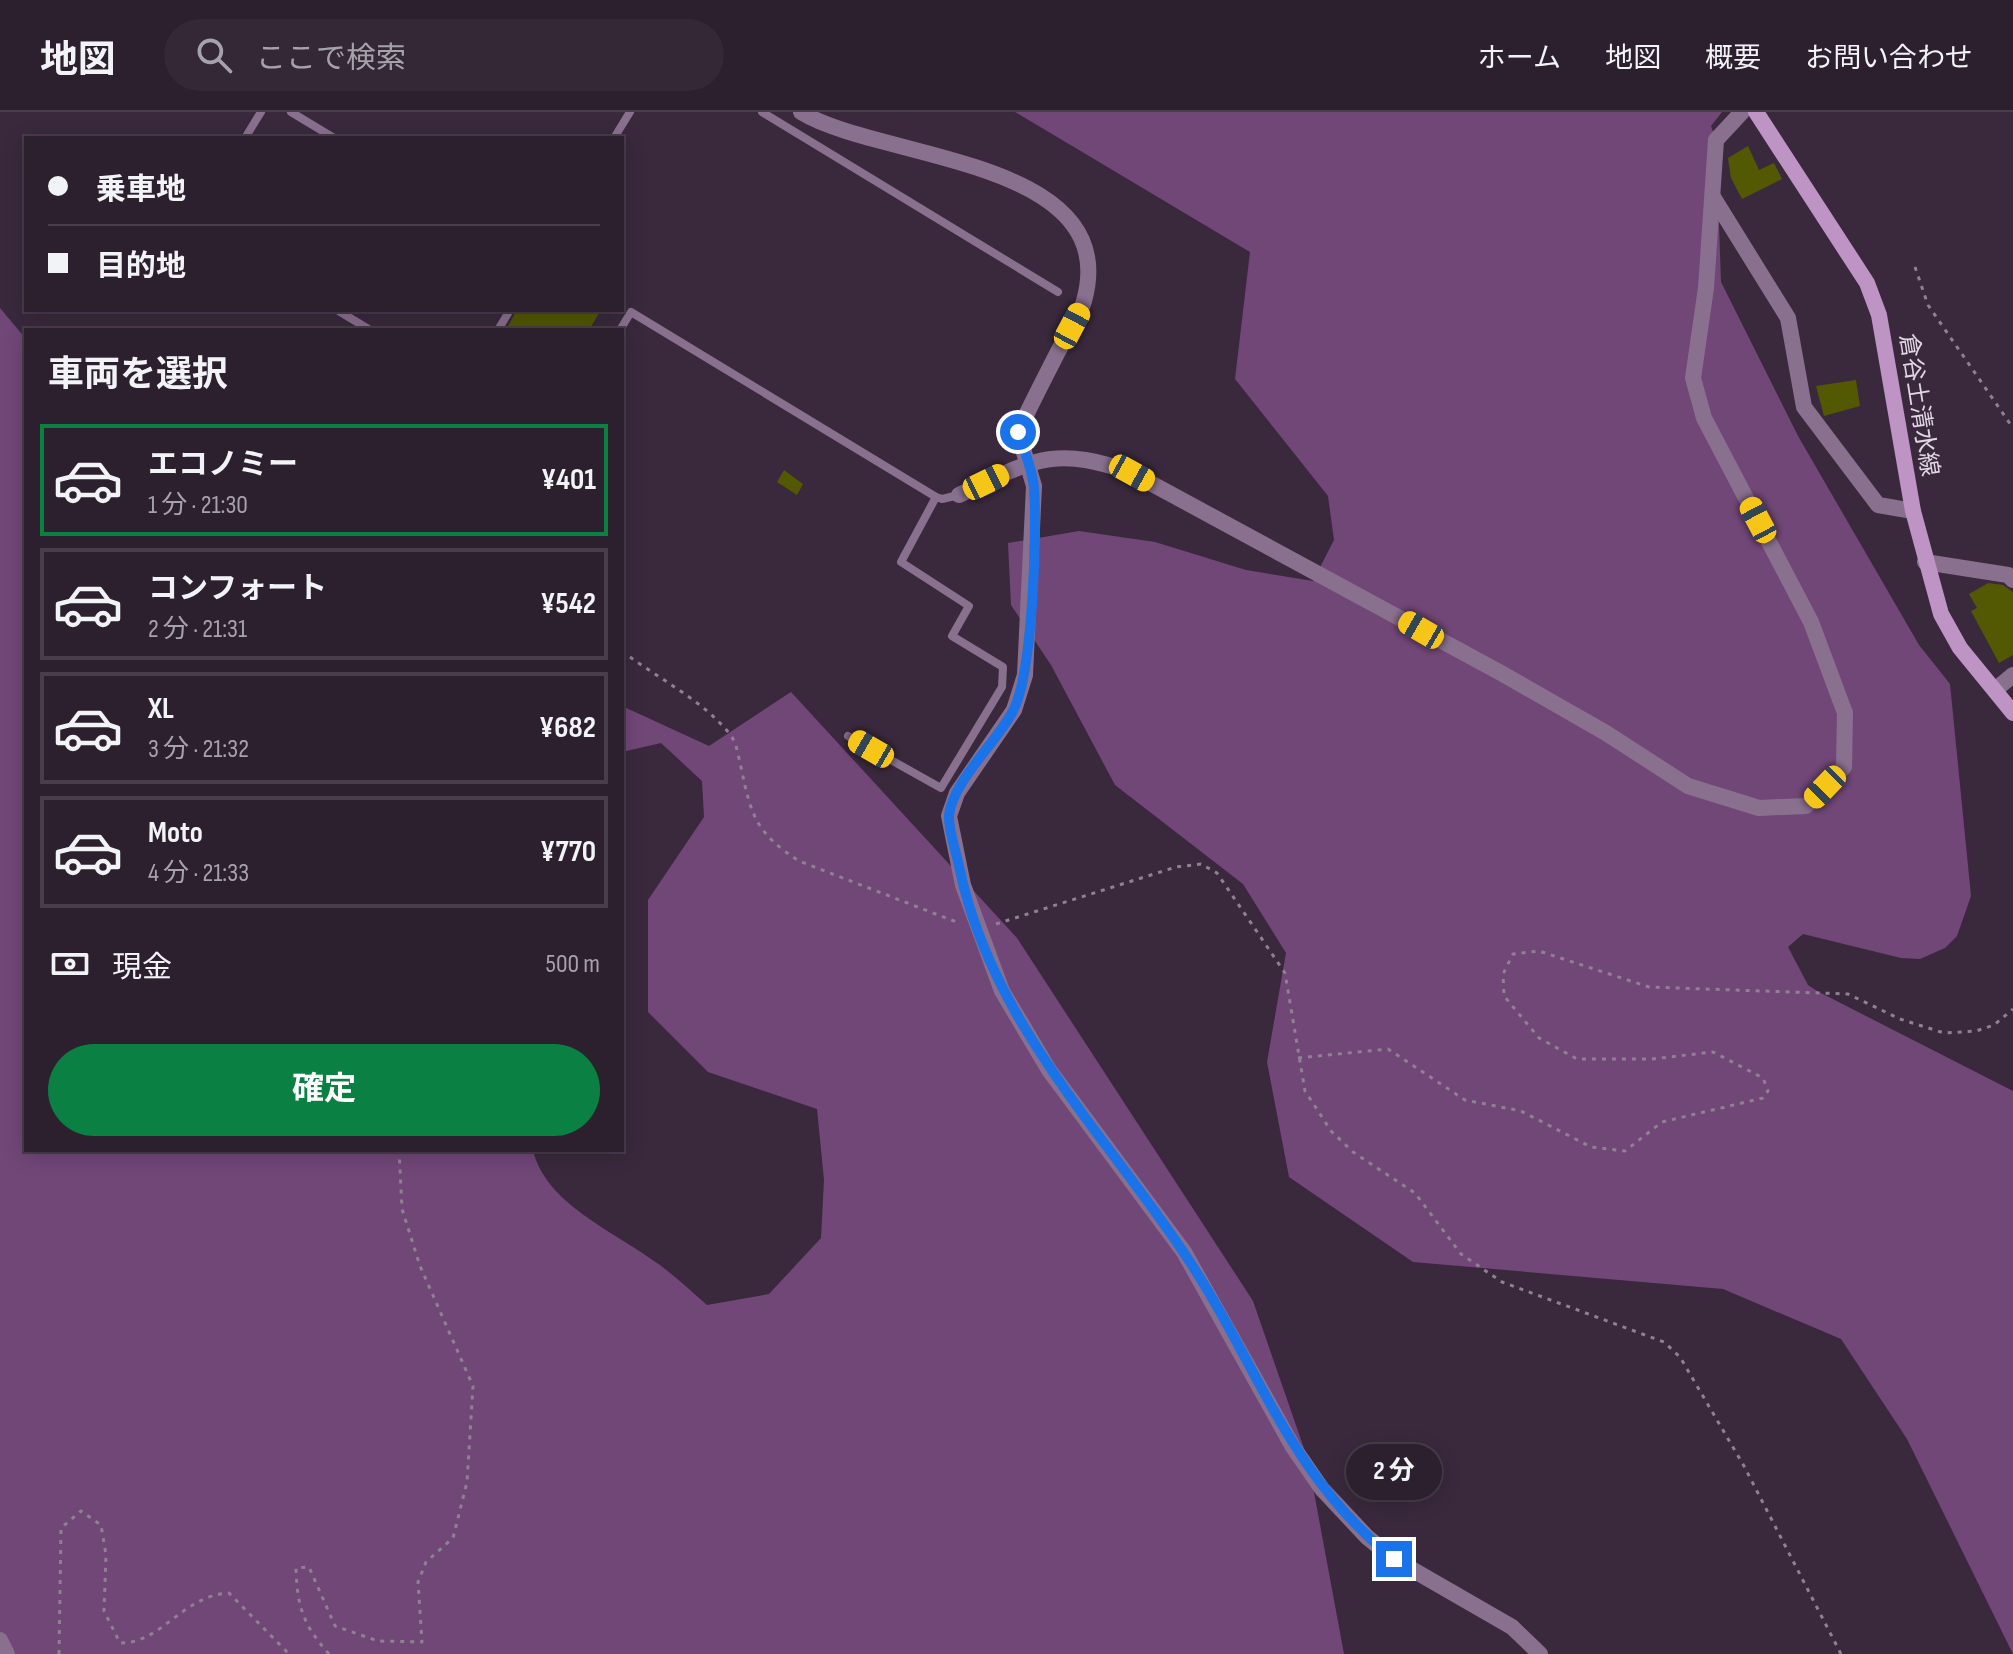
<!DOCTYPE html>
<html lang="ja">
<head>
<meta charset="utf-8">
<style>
  :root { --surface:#2c1f2e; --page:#342736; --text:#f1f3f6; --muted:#a6a2aa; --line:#483d4a; --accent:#0b8043 }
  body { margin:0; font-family:"Sofia Sans Condensed","Noto Sans JP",sans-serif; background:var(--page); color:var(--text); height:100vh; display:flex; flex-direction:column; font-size:30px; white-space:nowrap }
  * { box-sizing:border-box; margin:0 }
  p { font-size:26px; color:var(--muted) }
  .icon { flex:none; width:44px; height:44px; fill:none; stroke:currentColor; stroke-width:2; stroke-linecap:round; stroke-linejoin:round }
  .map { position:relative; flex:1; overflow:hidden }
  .panel { position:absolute; left:24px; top:216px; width:600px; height:824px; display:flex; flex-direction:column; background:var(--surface); border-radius:0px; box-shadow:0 4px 20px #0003,0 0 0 2px var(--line) }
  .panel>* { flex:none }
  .hud { position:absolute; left:24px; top:24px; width:600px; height:176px; border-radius:0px; box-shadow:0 4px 20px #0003,0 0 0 2px var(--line); display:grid; align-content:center; height:176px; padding:0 24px; background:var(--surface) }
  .end { position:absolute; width:36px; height:36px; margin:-18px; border:10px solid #1a73e8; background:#fff; box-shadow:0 0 0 4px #fff }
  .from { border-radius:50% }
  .bubble { position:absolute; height:56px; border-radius:28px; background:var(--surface); box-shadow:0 4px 20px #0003,0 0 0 2px var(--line); font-size:26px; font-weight:700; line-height:56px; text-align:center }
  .car { position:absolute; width:24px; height:48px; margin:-24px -12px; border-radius:10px; box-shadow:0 0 6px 2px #0007; background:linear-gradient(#f5c518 24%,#345 0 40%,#f5c518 0 76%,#345 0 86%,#f5c518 0) }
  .hud b { display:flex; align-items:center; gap:28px; height:76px; font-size:30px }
  .hud b+b { border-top:2px solid var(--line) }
  .hud i { width:20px; height:20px; background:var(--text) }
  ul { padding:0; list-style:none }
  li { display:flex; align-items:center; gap:24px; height:112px; margin:0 16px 12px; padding:0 8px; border:4px solid var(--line); border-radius:0px }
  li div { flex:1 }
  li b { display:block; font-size:30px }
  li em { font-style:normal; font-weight:700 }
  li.on { border-color:var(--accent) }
  li>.icon { width:72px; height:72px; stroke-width:1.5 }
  h2 { padding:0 24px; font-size:36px; line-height:96px }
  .pay { display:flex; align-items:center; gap:20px; height:88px; padding:0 24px; font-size:30px }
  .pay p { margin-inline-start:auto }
  .button { display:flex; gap:16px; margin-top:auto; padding:16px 24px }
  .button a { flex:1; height:92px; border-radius:48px; background:var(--accent); color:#fff; font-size:32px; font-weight:700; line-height:92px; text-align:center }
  header { display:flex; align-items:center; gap:48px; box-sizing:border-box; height:112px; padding:0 40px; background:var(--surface); border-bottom:2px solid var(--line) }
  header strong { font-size:38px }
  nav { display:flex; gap:44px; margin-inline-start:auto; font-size:28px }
  .search { width:560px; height:72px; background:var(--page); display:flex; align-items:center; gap:20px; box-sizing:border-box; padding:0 28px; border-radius:44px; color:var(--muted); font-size:30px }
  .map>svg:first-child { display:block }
  .green { fill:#714778 }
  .building { fill:#535802 }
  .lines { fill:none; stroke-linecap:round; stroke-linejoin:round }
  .path { stroke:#8f8192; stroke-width:3; stroke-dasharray:4 6; stroke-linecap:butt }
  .service { stroke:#8a708f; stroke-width:8 }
  .minor { stroke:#8a708f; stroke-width:16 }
  .secondary { stroke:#bd94c4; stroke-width:16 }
  .route { stroke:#1a73e8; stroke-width:10 }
  .labels { text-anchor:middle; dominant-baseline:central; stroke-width:6; stroke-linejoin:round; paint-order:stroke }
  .street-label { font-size:24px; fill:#e1d6e3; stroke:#3a293d }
</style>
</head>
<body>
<header>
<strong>地図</strong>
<div class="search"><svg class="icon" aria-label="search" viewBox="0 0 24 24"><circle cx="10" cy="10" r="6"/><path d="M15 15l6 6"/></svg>ここで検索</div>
<nav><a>ホーム</a><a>地図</a><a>概要</a><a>お問い合わせ</a></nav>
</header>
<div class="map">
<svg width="2013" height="1542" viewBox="0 0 2013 1542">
  <rect width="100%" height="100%" fill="#3a293d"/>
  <g class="green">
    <path d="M1015,0H1722L1711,14L1716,28L1721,170L1798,324L1919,533L1950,572L1971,784L1957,824L1945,836L1920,847L1901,846L1803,822L1788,835L1808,873L1817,879L2013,979V1542L1907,1327L1841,1227L1723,1177L1413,1150L1289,1065L1267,950L1286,841L1243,772L1115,673L1051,553L1011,493L1008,431L1079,419L1155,430L1246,458L1313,469L1334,428L1328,384L1235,267L1250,140Z"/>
    <path d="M0,196L26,227V1038H533C545,1091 613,1119 654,1149C673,1162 690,1178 707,1193L769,1182L821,1126L824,1068L817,997L708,960L648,900V788L704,705L702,669L661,631L622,640V594L709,634L791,580L1017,826L1253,1189L1308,1348L1344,1542H0Z"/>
  </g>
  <g class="building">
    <path d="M1748,34L1759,58L1774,51L1782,67L1742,87L1731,66L1728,46Z"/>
    <path d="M517,198H601L589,218H515L508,214Z"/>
    <path d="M1856,268L1860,294L1824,304L1816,274Z"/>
    <path d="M784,358L803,372L797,383L777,370Z"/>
    <path d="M1988,471L2003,473L2013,480V543L1999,551L1971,499L1977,496L1969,482Z"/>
  </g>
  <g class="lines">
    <g class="path">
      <path d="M1915,155L1928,193L2013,316"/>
      <path d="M622,539C657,566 701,587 729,621C737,630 738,644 741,655C751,704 756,721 799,749L959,811"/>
      <path d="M996,812L1176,755L1201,752L1217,761L1285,861L1305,979L1331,1019L1353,1040L1415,1081L1461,1142L1502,1170L1664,1230L1680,1245L1744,1354L1841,1542"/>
      <path d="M1298,946L1388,937L1465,988L1521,999L1591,1035L1625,1039L1662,1010L1763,986L1768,979L1763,966L1713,940L1652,947H1577L1539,926L1504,884L1503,862L1513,842L1539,839L1649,875L1848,882L1900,907L1944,921L1976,919L1994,913L2013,897"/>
      <path d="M59,1542L61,1416L81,1399L101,1413L106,1443L104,1499L120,1531C161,1532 183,1483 229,1481L289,1542"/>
      <path d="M329,1542C303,1513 297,1494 296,1456L309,1455L335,1514L378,1529L422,1530L418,1470L426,1450L453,1426L467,1370L473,1274L420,1154L402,1097L399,1038"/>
    </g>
    <g class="service">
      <path d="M291,0L334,26"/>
      <path d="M762,0L1058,180"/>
      <path d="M245,26L261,0"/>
      <path d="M614,26L630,0"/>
      <path d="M337,198L370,218"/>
      <path d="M498,218L510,198"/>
      <path d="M620,218L631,200L936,385L942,387L959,383"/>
      <path d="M848,624L941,676L1002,575L1003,555L952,524L969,494L901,450L936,385"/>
    </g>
    <g class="minor">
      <path d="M801,0C878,48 1124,46 1084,189C1080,204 1069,219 1062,232C1047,261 1032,290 1018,320L1034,374L1025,563L1014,598L957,681L949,704L963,773L1002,879L1049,958L1184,1140L1293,1335L1322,1377L1367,1425L1394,1447L1512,1515L1540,1542"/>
      <path d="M1713,85L1788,206L1804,295L1878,393L1913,399"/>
      <path d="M959,383C1031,349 1053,332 1132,361L1501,561L1606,621L1688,674L1759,696L1806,694L1844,655L1845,601L1811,510L1704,306L1693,266L1706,176L1716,28L1742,0"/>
      <path d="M1925,450L2008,463L2013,468"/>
      <path d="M1995,578L2013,563"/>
      <path d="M0,1528L7,1542"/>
    </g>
    <path class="secondary" d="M1756,0L1867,171L1879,203L1913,399L1941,502L1960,536L2013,601"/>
  </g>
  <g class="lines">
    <path class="route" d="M1018,320C1024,337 1032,357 1034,375C1037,420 1033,562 1013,599C997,630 953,669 949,703C948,718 956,739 959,754C990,907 1100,1016 1184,1141C1257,1249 1287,1362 1394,1447"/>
  </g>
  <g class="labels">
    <g class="street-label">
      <text transform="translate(1919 293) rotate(81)">倉谷土清水線</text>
    </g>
  </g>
</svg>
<i class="end from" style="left:1018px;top:320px"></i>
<i class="end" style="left:1394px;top:1447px"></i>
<div class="bubble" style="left:1346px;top:1332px;width:96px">2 分</div>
<i class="car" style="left:1072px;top:214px;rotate:28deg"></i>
<i class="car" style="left:1132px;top:361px;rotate:119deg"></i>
<i class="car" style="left:986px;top:370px;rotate:64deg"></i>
<i class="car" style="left:1758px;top:408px;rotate:332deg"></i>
<i class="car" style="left:1421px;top:518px;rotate:300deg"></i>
<i class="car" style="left:871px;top:637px;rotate:300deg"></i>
<i class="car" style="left:1825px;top:675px;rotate:224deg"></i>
<div class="hud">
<b><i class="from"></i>乗車地</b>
<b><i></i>目的地</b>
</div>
<section class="panel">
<h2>車両を選択</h2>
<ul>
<li class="on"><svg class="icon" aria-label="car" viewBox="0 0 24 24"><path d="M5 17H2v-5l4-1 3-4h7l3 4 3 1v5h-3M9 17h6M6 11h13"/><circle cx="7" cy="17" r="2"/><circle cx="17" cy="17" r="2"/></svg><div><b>エコノミー</b><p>1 分 · 21:30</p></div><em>¥401</em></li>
<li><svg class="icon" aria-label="car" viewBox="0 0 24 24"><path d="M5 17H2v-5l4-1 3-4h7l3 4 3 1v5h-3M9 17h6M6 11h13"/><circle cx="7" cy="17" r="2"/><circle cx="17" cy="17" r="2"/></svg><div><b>コンフォート</b><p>2 分 · 21:31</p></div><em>¥542</em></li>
<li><svg class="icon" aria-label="car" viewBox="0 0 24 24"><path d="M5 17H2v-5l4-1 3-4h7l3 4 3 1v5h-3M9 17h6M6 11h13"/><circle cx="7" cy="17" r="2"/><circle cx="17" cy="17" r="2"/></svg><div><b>XL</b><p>3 分 · 21:32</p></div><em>¥682</em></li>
<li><svg class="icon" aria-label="car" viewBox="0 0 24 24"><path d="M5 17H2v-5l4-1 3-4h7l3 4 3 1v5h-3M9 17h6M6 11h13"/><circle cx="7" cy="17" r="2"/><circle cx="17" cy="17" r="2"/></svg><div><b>Moto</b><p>4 分 · 21:33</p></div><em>¥770</em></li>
</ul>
<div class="pay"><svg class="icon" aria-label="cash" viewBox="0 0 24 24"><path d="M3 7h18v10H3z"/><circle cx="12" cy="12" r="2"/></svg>現金<p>500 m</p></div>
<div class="button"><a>確定</a></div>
</section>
</div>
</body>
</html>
